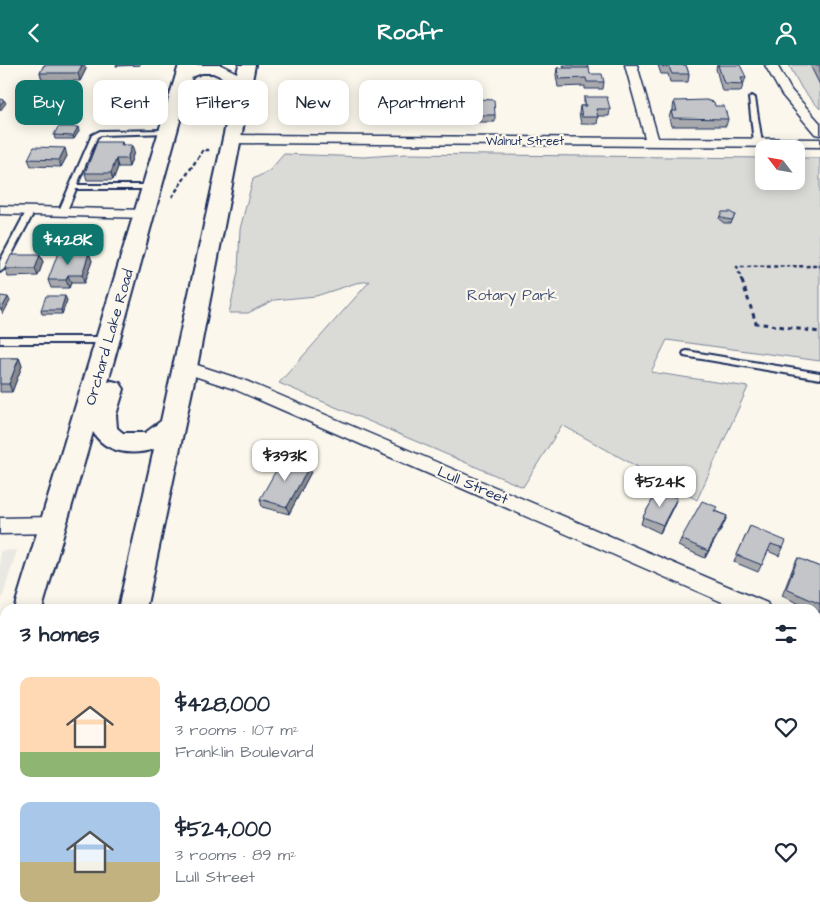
<!DOCTYPE html>
<html lang="en">
<head>
<meta charset="utf-8">
<style>
	:root { --surface:#fff; --page:#f2f2f3; --text:#1f2937; --muted:#747a83; --accent:#0f766e }
	body { margin:0; font-family:"Architects Daughter",sans-serif; background:var(--page); color:var(--text); height:100vh; display:flex; flex-direction:column; font-size:19px; white-space:nowrap }
	* { box-sizing:border-box; margin:0 }
	p { font-size:16px; color:var(--muted) }
	.icon { flex:none; width:28px; height:28px; fill:none; stroke:currentColor; stroke-width:2; stroke-linecap:round; stroke-linejoin:round }
	.map { position:relative; flex:1; overflow:hidden }
	.sheet { position:absolute; left:0px; top:539px; width:820px; height:321px; display:flex; flex-direction:column; background:var(--surface); border-radius:15px 15px 0 0; box-shadow:0 2px 12px #0003 }
	.sheet>* { flex:none }
	.top-card { position:absolute; left:15px; top:15px; width:500px; height:45px; display:flex; gap:10px }
	.needle { width:32px; rotate:301deg }
	.controls { position:absolute; left:755px; top:75px; display:grid; gap:10px }
	.controls a { display:grid; place-items:center; width:50px; height:50px; border-radius:10px; background:var(--surface); box-shadow:0 2px 12px #0003; font-size:25px }
	.price { position:absolute; translate:-50% -42px; padding:0 11px; border-radius:10px; background:#fff; color:#222; font-size:16px; line-height:32px; filter:drop-shadow(0 1px 2px #0008) }
	.price::after { content:''; position:absolute; left:50%; top:30px; width:15px; height:11px; margin-left:-8px; background:inherit; clip-path:polygon(0 0,100% 0,50% 100%) }
	.price.current { background:var(--accent); color:#fff }
	ul { padding:0; list-style:none }
	li { display:flex; align-items:center; gap:15px; height:125px; padding:0 20px }
	li span { display:grid; place-items:center; flex:none; width:140px; height:100px; border-radius:10px; color:#555 }
	li>.icon { margin-inline-start:auto }
	span .icon { width:60px; height:60px; fill:#fffc; stroke-width:1 }
	li b { font-size:21px }
	h2 { display:flex; justify-content:space-between; align-items:center; height:60px; padding:0 20px; font-size:21px }
	.tag { padding:0 18px; border-radius:10px; background:var(--surface); box-shadow:0 2px 12px #0003; font-size:18px; line-height:45px }
	.tag.current { background:var(--accent); color:#fff }
	header { display:flex; justify-content:space-between; align-items:center; height:65px; padding:0 20px; background:var(--accent); color:#fff; font-size:22px; font-weight:800 }
	.map>svg:first-child { display:block }
	.built { fill:#eae8e2 }
	.green { fill:#dadad7; stroke:#7a849a }
	.lines { fill:none; stroke-linecap:round; stroke-linejoin:round }
	.lane-casing { stroke:#1b2f5e; stroke-width:4 }
	.street-casing { stroke:#1b2f5e; stroke-width:3 }
	.secondary-casing { stroke:#1b2f5e; stroke-width:4 }
	.path-far1 { stroke:#1b2f5e; stroke-width:2.5; stroke-dasharray:4 2.5; stroke-linecap:butt }
	.path { stroke:#1b2f5e; stroke-width:3; stroke-dasharray:4.5 4; stroke-linecap:butt }
	.lane { fill:#fbf7ec; fill-rule:evenodd }
	.street { fill:#fbf7ec; fill-rule:evenodd }
	.secondary { fill:#fbf7ec; fill-rule:evenodd }
	.wall { fill:#a8a9ad; stroke:#1b2f5e }
	.shaded-wall { fill:#888a8d; stroke:#1b2f5e }
	.building { fill:#c3c5c9; stroke:#1b2f5e }
	.labels { text-anchor:middle; stroke-width:4.5; stroke-linejoin:round; paint-order:stroke }
	.far-street-label { font-size:12px; fill:#1b2f5e; stroke:#fbf7ec }
	.park-label { font-size:15px; fill:#415176; stroke:#fbf7ec }
	.street-label { font-size:15px; fill:#1b2f5e; stroke:#fbf7ec }
</style>
</head>
<body>
<header><svg class="icon" aria-label="back" viewBox="0 0 24 24"><path d="M15 5l-7 7 7 7"/></svg>Roofr<svg class="icon" aria-label="person" viewBox="0 0 24 24"><circle cx="12" cy="8" r="4"/><path d="M4 21q1-7 8-7t8 7"/></svg></header>
<div class="map">
<svg width="820" height="859" viewBox="0 0 820 859">
	<rect width="100%" height="100%" fill="#fbf7ec"/>
	<filter id="ink" filterUnits="userSpaceOnUse"><feTurbulence type="fractalNoise" baseFrequency=".02" numOctaves="2"/><feDisplacementMap in="SourceGraphic" scale="10" xChannelSelector="R" yChannelSelector="G"/><feConvolveMatrix kernelMatrix="1 2 1 2 8 2 1 2 1" color-interpolation-filters="sRGB"/></filter>
	<g filter="url(#ink)">
		<polygon class="built" points="17,485 0,540 0,486"/>
		<g class="green">
			<polygon points="789,0 820,0 820,44 802,24"/>
			<polygon points="284,89 364,92 406,89 764,93 764,116 796,116 796,93 820,93 820,296 667,275 651,307 748,322 697,435 562,360 523,422 279,318 370,216 356,218 316,231 274,235 248,248 229,248 238,207 240,164 253,114 269,106"/>
		</g>
		<g class="lines">
			<defs>
				<g id="lane">
					<polygon points="752,31 755,33 762,78 758,80 754,78 749,33"/>
					<polygon points="167,65 169,66 169,68 101,70 97,72 77,120 152,120 156,122 155,124 76,124 66,148 62,150 59,150 58,148 92,70 100,66"/>
					<polygon points="27,145 33,145 34,147 4,204 0,207 0,196"/>
					<polygon points="0,272 107,272 111,275 107,278 0,278"/>
					<polygon points="687,286 820,308 820,314 684,291 683,289 684,287"/>
				</g>
				<g id="street">
					<polygon points="625,0 637,0 658,73 820,74 820,82 231,78 224,74 231,70 645,73"/>
					<polygon points="765,0 777,0 791,25 820,58 820,70 815,69 782,30"/>
					<polygon points="0,141 144,145 149,146 151,149 149,152 144,153 0,149"/>
					<polygon points="185,296 246,316 767,538 770,544 738,544 234,324 179,306 177,302 179,298"/>
					<polygon points="54,452 61,455 64,460 61,465 54,468 0,469 0,453"/>
					<polygon points="815,559 820,561 820,579 815,577"/>
					<polygon points="501,855 532,855 534,859 503,859"/>
				</g>
				<g id="secondary">
					<path d="M179 0H221L237 8 239 0H255L197 302 146 544H118L154 384C132 391 105 388 93 367L42 544H14ZM202 8H213L222 12 217 41 220 45 229 46 161 356 145 368H123L117 363 116 350 124 324 120 318 112 316 108 317 192 12Z"/>
					<polygon points="5,604 5,646 0,648 0,606"/>
					<polygon points="5,681 5,711 0,713 0,683"/>
					<polygon points="10,855 72,855 71,859 9,859"/>
				</g>
			</defs>
			<use href="#lane" class="lane-casing"/>
			<use href="#street" class="street-casing"/>
			<use href="#secondary" class="secondary-casing"/>
			<g class="path-far1">
				<polyline points="172,132 203,85 210,85"/>
				<polyline points="742,217 737,202 820,201"/>
			</g>
			<polyline class="path" points="742,216 756,258 820,267"/>
			<use href="#lane" class="lane"/>
			<use href="#street" class="street"/>
			<use href="#secondary" class="secondary"/>
		</g>
		<g class="wall">
			<polygon points="44,0 84,0 86,4 80,16 42,15 40,8"/>
			<polygon points="116,0 140,0 116,1"/>
			<polygon points="563,0 588,0 587,3 590,9 604,17 603,24 585,24 585,21 558,22 556,10 557,3 564,3"/>
			<polygon points="658,0 686,0 689,9 688,17 670,17 668,9 661,9"/>
			<polygon points="717,0 718,0 746,12 741,26 722,26 716,4"/>
			<polygon points="810,0 820,0 820,20"/>
			<polygon points="584,32 610,44 609,51 598,51 597,59 581,59 579,48 580,41 584,41"/>
			<polygon points="450,34 467,50 467,57 450,57"/>
			<polygon points="478,34 495,50 495,57 478,57"/>
			<polygon points="674,36 715,41 728,54 726,61 671,61 669,53 671,46 673,46 673,44"/>
			<polygon points="145,37 142,44 138,45 110,45 108,38"/>
			<polygon points="79,66 74,74 55,74 54,70"/>
			<polygon points="122,77 123,80 134,87 129,102 118,102 113,115 87,115 85,108"/>
			<polygon points="67,91 61,102 31,101 28,94"/>
			<polygon points="735,150 731,158 724,158 719,154 720,151"/>
			<polygon points="89,188 92,196 84,218 71,218 69,223 51,223 48,215"/>
			<polygon points="40,190 43,197 38,211 8,212 5,204"/>
			<polygon points="67,235 62,249 42,249 41,245"/>
			<polygon points="0,293 19,293 22,301 12,327 0,327"/>
			<polygon points="311,407 289,449 262,442 260,434"/>
			<polygon points="664,418 660,426 677,433 674,440 660,468 641,459 643,452 656,429 639,422 640,419"/>
			<polygon points="715,446 727,451 705,493 678,481 681,474"/>
			<polygon points="750,461 783,483 779,491 768,486 758,507 734,497"/>
			<polygon points="798,493 820,502 820,548 815,545 815,544 811,544 782,531 794,500"/>
			<polygon points="628,855 649,855 647,859 635,859"/>
		</g>
		<g class="shaded-wall">
			<polygon points="82,0 84,0 86,4 80,16 78,8"/>
			<polygon points="143,29 145,37 142,44 138,45 136,38"/>
			<polygon points="4,35 6,38 0,46 0,40"/>
			<polygon points="78,62 79,66 74,74 73,71"/>
			<polygon points="132,80 134,87 129,102 127,94"/>
			<polygon points="65,83 67,91 61,102 59,95"/>
			<polygon points="116,94 118,102 113,115 111,108"/>
			<polygon points="89,188 92,196 84,218 82,210"/>
			<polygon points="40,190 43,197 38,211 35,204"/>
			<polygon points="68,210 71,218 69,223 66,215"/>
			<polygon points="65,231 67,235 62,249 61,245"/>
			<polygon points="8,232 10,236 3,249 1,245"/>
			<polygon points="19,293 22,301 12,327 9,319"/>
			<polygon points="310,400 311,407 289,449 287,442"/>
			<polygon points="677,433 674,440 660,468 663,460"/>
			<polygon points="727,451 724,459 705,493 708,486"/>
			<polygon points="335,855 338,855 336,859 332,859"/>
		</g>
		<g class="building">
			<polygon points="44,0 82,0 78,8 40,8"/>
			<polygon points="662,0 686,0 689,9 672,9 669,2 663,2"/>
			<polygon points="718,0 740,0 746,12 741,12 743,19 724,18"/>
			<polygon points="557,3 589,3 590,9 602,9 604,17 587,17 586,13 559,14"/>
			<polygon points="111,29 143,29 140,37 136,38 108,38"/>
			<polygon points="584,32 607,32 610,44 596,44 598,52 582,52 580,41 586,41"/>
			<polygon points="0,34 4,35 0,40"/>
			<polygon points="450,34 467,34 467,50 450,49"/>
			<polygon points="478,34 494,35 495,50 478,50"/>
			<polygon points="706,35 714,37 715,41 724,41 728,54 673,53 671,46 677,46 674,36"/>
			<polygon points="58,62 78,62 73,71 54,70"/>
			<polygon points="97,77 122,77 121,80 132,80 127,94 116,94 111,108 85,108"/>
			<polygon points="34,82 65,83 59,95 28,94"/>
			<polygon points="722,147 730,147 735,150 732,155 725,154 720,151"/>
			<polygon points="58,188 89,188 82,210 68,210 66,215 48,215"/>
			<polygon points="11,190 40,190 35,204 5,204"/>
			<polygon points="0,231 8,232 1,245 0,245"/>
			<polygon points="46,231 65,231 61,245 41,245"/>
			<polygon points="0,293 19,293 9,319 0,319"/>
			<polygon points="283,393 310,400 287,442 260,434"/>
			<polygon points="647,407 665,414 659,425 640,419"/>
			<polygon points="658,425 677,433 663,460 643,452"/>
			<polygon points="702,436 717,442 714,446 727,451 708,486 681,474"/>
			<polygon points="750,461 786,476 783,483 771,479 762,500 737,490"/>
			<polygon points="798,493 820,502 820,539 786,524"/>
			<polygon points="287,855 335,855 332,859 291,859 286,856"/>
			<polygon points="359,855 366,859 358,859"/>
			<polygon points="639,855 649,855 647,859"/>
			<polygon points="689,855 728,855 727,859 688,859"/>
		</g>
	</g>
	<g class="labels">
		<g class="far-street-label">
			<text x="525" y="80">Walnut Street</text>
		</g>
		<g class="park-label">
			<text x="512" y="235">Rotary Park</text>
		</g>
		<g class="street-label">
			<text transform="translate(109 272) rotate(-74)" y="5">Orchard Lake Road</text>
			<text transform="translate(473 420) rotate(23)" y="5">Lull Street</text>
		</g>
	</g>
</svg>
<div class="controls">
<a><svg class="needle" viewBox="-14 -14 28 28"><path d="M0-13l5 13h-10z" fill="#e53935"/><path d="M0 13l5-13h-10z" fill="#747a83"/></svg></a>
</div>
<b class="price current" style="left:68px;top:201px">$428K</b>
<b class="price" style="left:285px;top:417px">$393K</b>
<b class="price" style="left:660px;top:443px">$524K</b>
<div class="top-card">
<a class="tag current">Buy</a>
<a class="tag">Rent</a>
<a class="tag">Filters</a>
<a class="tag">New</a>
<a class="tag">Apartment</a>
</div>
<section class="sheet">
<h2>3 homes<svg class="icon" aria-label="filters" viewBox="0 0 24 24"><path d="M4 7h16M4 17h16"/><circle cx="9" cy="7" r="2"/><circle cx="15" cy="17" r="2"/></svg></h2>
<ul>
<li><span style="background:linear-gradient(#ffd9b3 75%,#8fb573 0)"><svg class="icon" aria-label="home" viewBox="0 0 24 24"><path d="M3 11l9-7 9 7M6 9v11h12V9"/></svg></span><div><b>$428,000</b><p>3 rooms · 107 m²</p><p>Franklin Boulevard</p></div><svg class="icon" aria-label="heart" viewBox="0 0 24 24"><path d="M12 20l-8-8c-3-5 5-10 8-4 3-6 11-1 8 4z"/></svg></li>
<li><span style="background:linear-gradient(#a9c7e8 60%,#c2b280 0)"><svg class="icon" aria-label="home" viewBox="0 0 24 24"><path d="M3 11l9-7 9 7M6 9v11h12V9"/></svg></span><div><b>$524,000</b><p>3 rooms · 89 m²</p><p>Lull Street</p></div><svg class="icon" aria-label="heart" viewBox="0 0 24 24"><path d="M12 20l-8-8c-3-5 5-10 8-4 3-6 11-1 8 4z"/></svg></li>
</ul>
</section>
</div>
</body>
</html>
